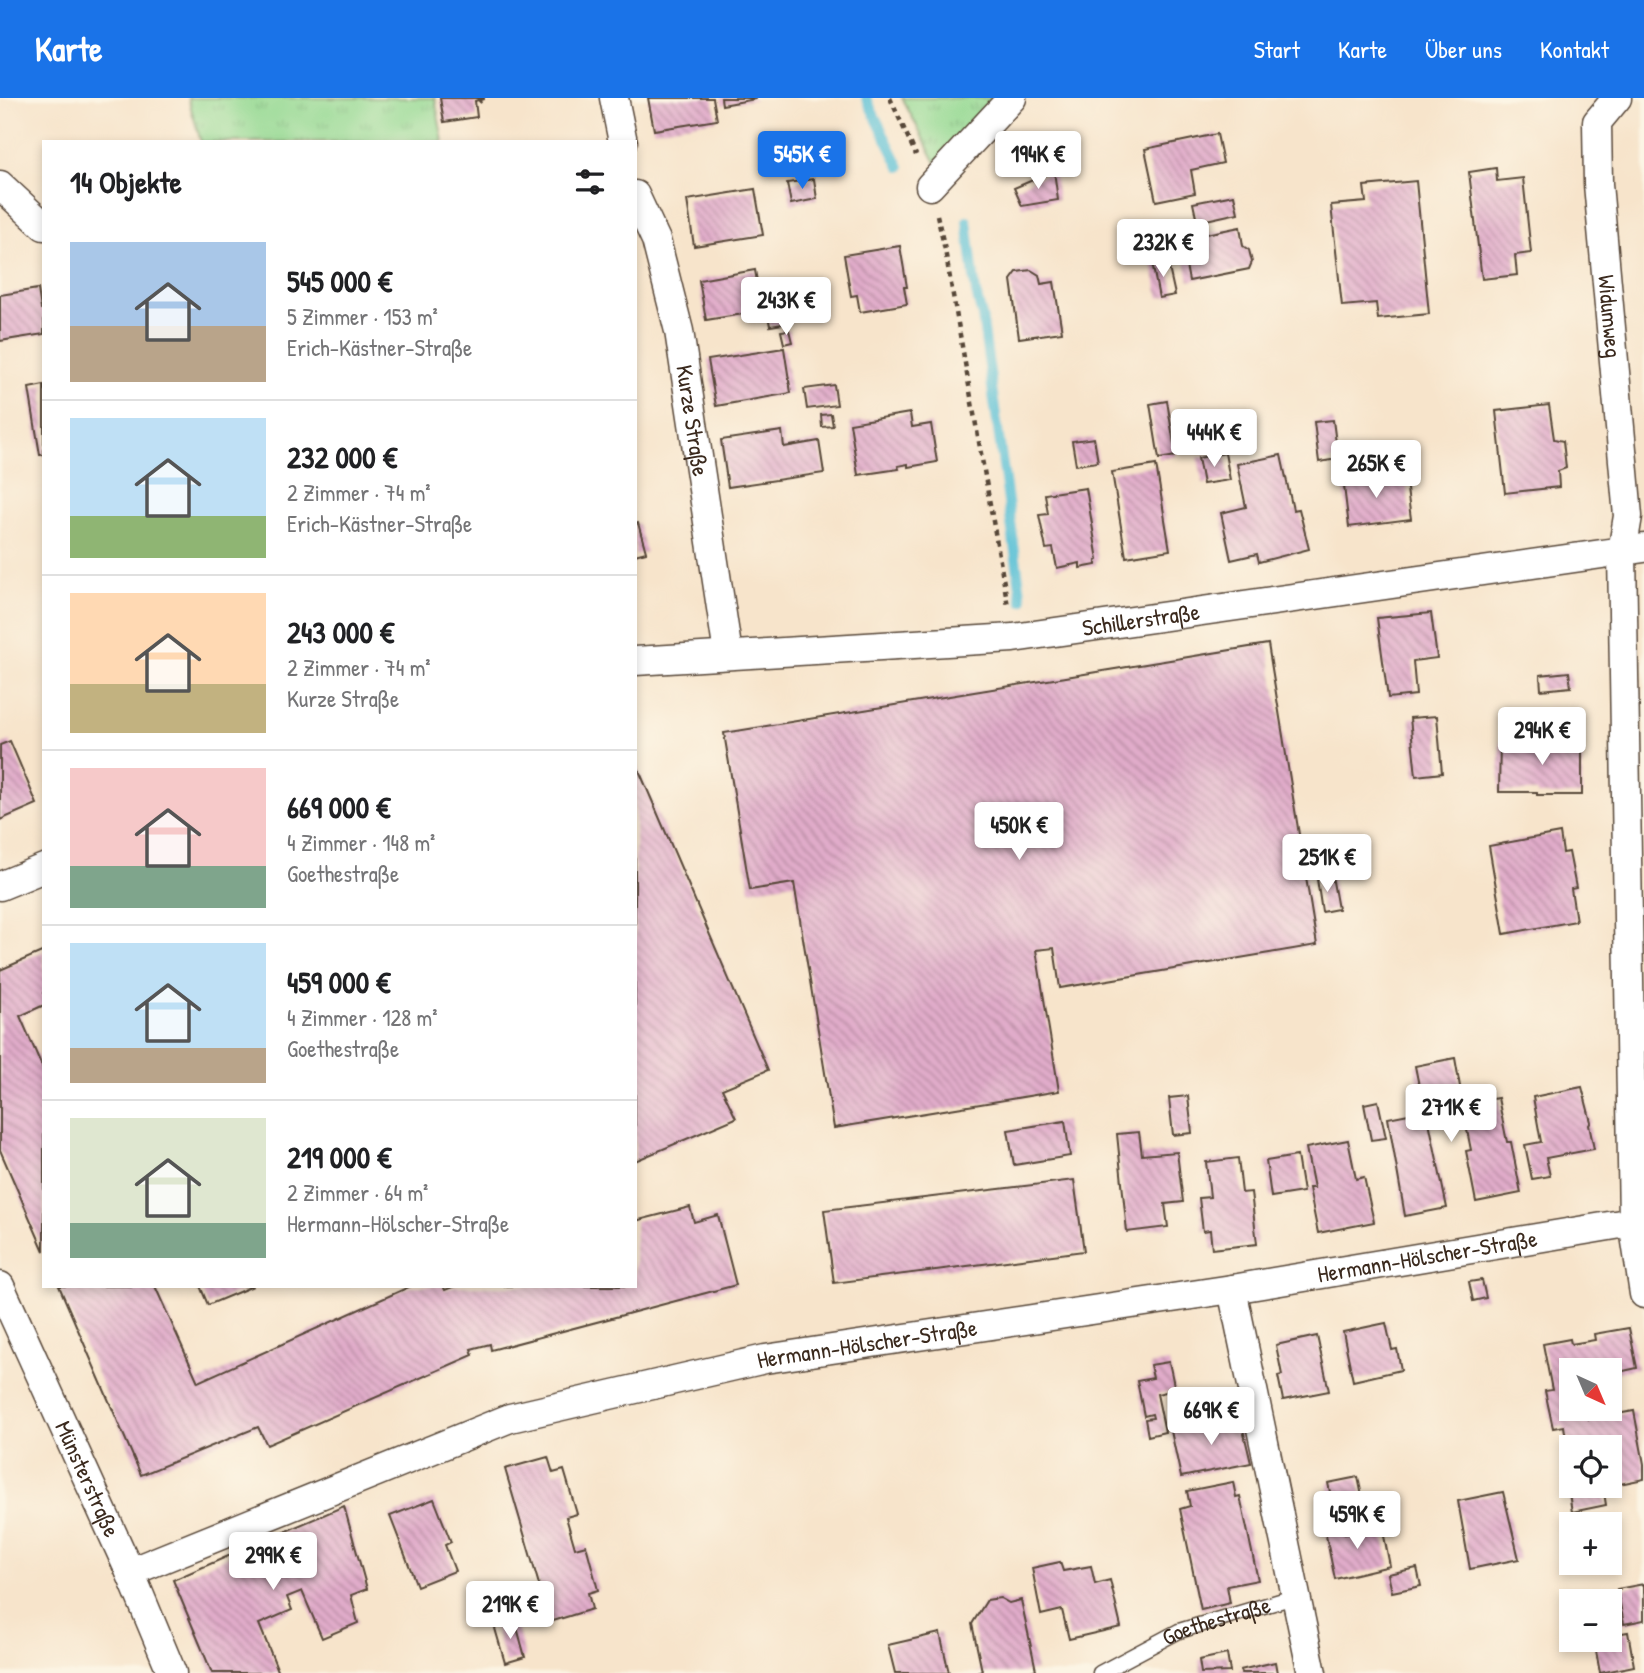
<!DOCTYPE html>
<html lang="de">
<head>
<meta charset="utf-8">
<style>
	:root { --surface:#fff; --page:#f6f6f6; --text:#202124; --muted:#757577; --line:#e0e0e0; --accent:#1a73e8 }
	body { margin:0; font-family:"Patrick Hand",sans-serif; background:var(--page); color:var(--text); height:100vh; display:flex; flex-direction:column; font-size:26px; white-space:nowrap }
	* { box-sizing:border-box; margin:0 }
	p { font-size:23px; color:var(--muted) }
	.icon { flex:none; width:38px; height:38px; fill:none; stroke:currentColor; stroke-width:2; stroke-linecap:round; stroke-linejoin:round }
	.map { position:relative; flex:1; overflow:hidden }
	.drawer { position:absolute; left:42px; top:42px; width:595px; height:1148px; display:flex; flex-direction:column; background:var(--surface); border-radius:0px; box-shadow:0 4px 10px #0003 }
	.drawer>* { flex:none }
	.needle { width:46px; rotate:136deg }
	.buttons { position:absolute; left:1559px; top:1260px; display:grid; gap:14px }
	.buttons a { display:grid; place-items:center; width:63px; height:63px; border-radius:0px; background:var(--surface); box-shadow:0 4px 10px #0003; font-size:35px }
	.price { position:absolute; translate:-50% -60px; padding:0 16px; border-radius:7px; background:#fff; color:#222; font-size:23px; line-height:46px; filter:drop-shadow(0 2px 4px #0008) }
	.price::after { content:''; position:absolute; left:50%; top:42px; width:21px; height:16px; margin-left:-10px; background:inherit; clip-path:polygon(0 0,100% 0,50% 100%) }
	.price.active { background:var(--accent); color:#fff }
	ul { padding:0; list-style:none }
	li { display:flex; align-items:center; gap:21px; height:175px; padding:0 28px }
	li+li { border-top:2px solid var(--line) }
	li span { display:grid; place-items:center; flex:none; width:196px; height:140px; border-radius:0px; color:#555 }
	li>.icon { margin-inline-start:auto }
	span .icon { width:84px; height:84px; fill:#fffc; stroke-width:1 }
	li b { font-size:30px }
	h2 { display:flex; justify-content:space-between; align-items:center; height:84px; padding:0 28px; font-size:30px }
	header { display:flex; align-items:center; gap:42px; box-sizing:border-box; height:98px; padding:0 35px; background:var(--accent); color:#fff }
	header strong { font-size:33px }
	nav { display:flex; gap:38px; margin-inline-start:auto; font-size:24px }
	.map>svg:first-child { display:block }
	.grass { fill:url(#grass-tufts); stroke:#688258; stroke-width:2 }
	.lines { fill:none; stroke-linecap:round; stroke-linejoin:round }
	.stream { stroke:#58c0d6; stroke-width:10 }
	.building { fill:url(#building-back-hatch) }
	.lane-casing { stroke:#574638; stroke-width:17 }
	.street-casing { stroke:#574638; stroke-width:31 }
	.path { stroke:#574638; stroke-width:4.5; stroke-dasharray:5 5; stroke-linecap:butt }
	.lane { stroke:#fff; stroke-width:14 }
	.street { stroke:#fff; stroke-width:28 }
	.labels { text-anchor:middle; stroke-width:5; stroke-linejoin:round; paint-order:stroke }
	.street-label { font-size:23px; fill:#3b2a1e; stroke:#fcf5e5 }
</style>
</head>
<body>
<header>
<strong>Karte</strong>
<nav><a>Start</a><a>Karte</a><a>Über uns</a><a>Kontakt</a></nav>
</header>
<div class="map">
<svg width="1644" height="1575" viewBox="0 0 1644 1575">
	<defs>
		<pattern id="grass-tufts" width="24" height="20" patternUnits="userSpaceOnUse" patternTransform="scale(1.75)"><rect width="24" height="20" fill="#94d993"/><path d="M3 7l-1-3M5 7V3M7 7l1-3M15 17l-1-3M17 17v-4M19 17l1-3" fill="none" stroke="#80ba7e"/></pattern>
		<pattern id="building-back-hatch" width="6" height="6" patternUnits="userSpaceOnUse" patternTransform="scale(1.75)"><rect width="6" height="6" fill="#e1acca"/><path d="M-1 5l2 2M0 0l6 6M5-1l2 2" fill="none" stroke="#b88ca3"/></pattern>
	</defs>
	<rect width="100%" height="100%" fill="#fcf5e5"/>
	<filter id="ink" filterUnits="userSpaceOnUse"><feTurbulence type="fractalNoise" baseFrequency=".0143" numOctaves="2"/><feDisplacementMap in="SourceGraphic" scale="14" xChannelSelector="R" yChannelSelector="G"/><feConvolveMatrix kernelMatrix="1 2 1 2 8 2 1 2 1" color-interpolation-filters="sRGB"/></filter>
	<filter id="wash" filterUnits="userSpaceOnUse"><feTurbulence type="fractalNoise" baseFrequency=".00686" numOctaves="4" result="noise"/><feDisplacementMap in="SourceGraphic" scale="28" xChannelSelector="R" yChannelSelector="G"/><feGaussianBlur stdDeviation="1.57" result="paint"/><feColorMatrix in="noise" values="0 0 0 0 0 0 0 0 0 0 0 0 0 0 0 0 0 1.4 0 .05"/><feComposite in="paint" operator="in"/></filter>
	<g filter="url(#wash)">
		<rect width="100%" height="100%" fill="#f7e4cb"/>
		<g class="grass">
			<polygon points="188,0 435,0 443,44 201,44"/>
			<polygon points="902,0 997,0 936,65"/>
		</g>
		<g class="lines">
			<g class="stream">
				<polyline points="866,0 900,69"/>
				<polyline points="967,123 976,195 982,218 1022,503"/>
			</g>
		</g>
		<g id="blocks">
			<g class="building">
				<polygon points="440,0 484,0 484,1 480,2 481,5 478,2 475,3 477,19 444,24"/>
				<polygon points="648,0 713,0 717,22 654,32"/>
				<polygon points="721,0 756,0 756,1 722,7"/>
				<polygon points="1217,36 1223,65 1191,72 1195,95 1156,103 1145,51"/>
				<polygon points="1496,70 1497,83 1523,80 1531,155 1515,157 1517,177 1482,181 1469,74"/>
				<polygon points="1054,73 1058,102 1022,108 1014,90"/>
				<polygon points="814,81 817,101 791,106 787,85"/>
				<polygon points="1416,83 1429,216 1378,221 1376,205 1342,208 1331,107 1366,104 1364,88"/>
				<polygon points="755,91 763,137 694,148 687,102"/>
				<polygon points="1234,97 1238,115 1197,124 1193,105"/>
				<polygon points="1240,129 1243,148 1249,152 1252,164 1249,171 1189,183 1181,141"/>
				<polygon points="900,148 907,189 904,189 907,206 860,214 857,197 851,198 844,157"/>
				<polygon points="1167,161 1175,197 1159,200 1152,164"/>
				<polygon points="755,172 762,213 706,222 699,182"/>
				<polygon points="1031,172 1039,177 1041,186 1054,184 1062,234 1019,240 1011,182 1017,174"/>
				<polygon points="38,191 41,211 44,211 44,236 0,243 0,197"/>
				<polygon points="788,209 790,225 770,228 767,212"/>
				<polygon points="789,232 792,244 784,246 781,233"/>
				<polygon points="784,250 791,295 716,308 708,262"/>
				<polygon points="44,287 44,357 40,357 29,290"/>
				<polygon points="834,287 837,307 807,311 804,291"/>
				<polygon points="1167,303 1176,358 1159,361 1150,306"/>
				<polygon points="1549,307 1554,341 1563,343 1566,370 1558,373 1559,389 1505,395 1496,313"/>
				<polygon points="910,315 912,329 931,326 937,364 908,369 908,366 898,368 899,371 858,377 850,325"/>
				<polygon points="831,316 833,328 822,329 821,317"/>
				<polygon points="1333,322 1338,361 1319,364 1314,324"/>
				<polygon points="782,333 784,349 819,343 824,375 728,389 721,342"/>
				<polygon points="1094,340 1098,364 1076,367 1072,343"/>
				<polygon points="1225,355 1230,382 1203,386 1198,360"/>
				<polygon points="1281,357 1293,412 1299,411 1309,451 1259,464 1257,456 1231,462 1221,415 1246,409 1237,366"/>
				<polygon points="1156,367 1170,452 1126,459 1112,374"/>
				<polygon points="1369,376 1370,380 1405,376 1411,421 1349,429 1343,380"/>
				<polygon points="1086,390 1098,462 1096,463 1096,467 1080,470 1080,465 1057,470 1053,450 1046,451 1039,417 1048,416 1045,396"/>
				<polygon points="638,425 646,454 635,457 635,426"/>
				<polygon points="1431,515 1437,560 1413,563 1416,597 1388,600 1377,520"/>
				<polygon points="1268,546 1317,847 1060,890 1054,850 1036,852 1059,993 834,1030 794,785 750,792 724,635"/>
				<polygon points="1569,574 1571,589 1541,592 1540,577"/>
				<polygon points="1437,618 1442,675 1416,678 1410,620"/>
				<polygon points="1539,639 1582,639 1582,697 1537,697 1537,694 1499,694 1500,644 1539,644"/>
				<polygon points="10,643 37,706 0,722 0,647"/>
				<polygon points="635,663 768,972 722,991 736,1020 635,1063"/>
				<polygon points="1560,735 1563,755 1569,754 1576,790 1571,791 1576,823 1504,836 1489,748"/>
				<polygon points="1332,778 1338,811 1322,814 1317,781"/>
				<polygon points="44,853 44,907 20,918 44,973 44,1153 0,1052 0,872"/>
				<polygon points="1455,960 1463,1006 1498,1000 1507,1044 1511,1044 1521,1095 1476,1104 1466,1053 1471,1052 1462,1007 1427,1014 1447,1110 1405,1118 1388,1020 1424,1013 1415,968"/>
				<polygon points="1582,989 1591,1024 1589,1027 1594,1051 1546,1060 1550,1078 1532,1081 1525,1047 1541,1044 1533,999"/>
				<polygon points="1188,998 1192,1035 1173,1037 1169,1000"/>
				<polygon points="1378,1003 1386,1040 1371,1042 1364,1006"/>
				<polygon points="1065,1023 1070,1058 1014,1067 1008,1032"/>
				<polygon points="1139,1034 1142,1057 1177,1054 1183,1104 1165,1106 1168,1129 1127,1134 1117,1036"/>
				<polygon points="1348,1042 1356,1081 1364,1079 1374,1124 1318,1135 1309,1090 1314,1090 1306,1050"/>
				<polygon points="1297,1058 1303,1094 1271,1099 1266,1063"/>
				<polygon points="1238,1060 1242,1095 1251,1094 1257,1146 1212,1151 1210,1132 1203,1133 1199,1100 1210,1099 1206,1064"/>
				<polygon points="1074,1082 1084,1153 834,1185 824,1112"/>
				<polygon points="690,1109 694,1124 718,1117 736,1187 491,1252 490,1246 471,1251 473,1257 267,1347 258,1329 141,1377 59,1188 155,1188 198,1284 411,1188 443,1188 445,1192 455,1188 635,1188 635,1123"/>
				<polygon points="1482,1182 1486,1200 1473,1203 1469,1184"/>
				<polygon points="200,1188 253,1188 208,1207"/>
				<polygon points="1386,1225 1392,1252 1397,1251 1401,1272 1353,1283 1343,1234"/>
				<polygon points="1629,1230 1637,1270 1610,1276 1610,1272 1572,1272 1572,1311 1587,1311 1589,1321 1634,1313 1644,1366 1644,1381 1610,1388 1610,1349 1572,1349 1570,1340 1566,1341 1564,1328 1553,1330 1545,1293 1552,1292 1543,1246 1570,1241 1571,1246 1595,1242 1594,1236"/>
				<polygon points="1317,1238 1329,1293 1283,1302 1278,1278 1282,1277 1276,1247"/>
				<polygon points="1169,1264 1175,1292 1157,1296 1165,1334 1148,1338 1145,1321 1153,1320 1152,1316 1144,1318 1137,1283 1153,1280 1150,1267"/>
				<polygon points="1240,1319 1251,1365 1181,1379 1171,1333"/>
				<polygon points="548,1359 553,1375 564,1372 577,1416 566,1419 575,1450 586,1447 598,1492 588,1495 592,1511 550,1524 505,1371"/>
				<polygon points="1358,1379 1362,1398 1332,1403 1328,1385"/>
				<polygon points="1233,1384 1236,1399 1240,1398 1258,1482 1227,1488 1230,1505 1201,1512 1180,1411 1190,1408 1187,1393"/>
				<polygon points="1576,1388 1603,1388 1606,1407 1572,1414 1569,1395 1577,1394"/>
				<polygon points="1503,1394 1519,1461 1470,1471 1458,1403"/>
				<polygon points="434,1401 451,1444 445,1447 455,1473 417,1488 390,1418"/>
				<polygon points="344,1408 367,1491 351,1497 358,1525 322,1540 302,1493 287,1499 292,1512 259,1526 279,1575 212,1575 173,1482"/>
				<polygon points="1382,1428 1390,1468 1335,1481 1325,1433 1343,1429 1345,1436"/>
				<polygon points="1060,1464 1063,1473 1091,1468 1095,1486 1110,1482 1121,1529 1069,1541 1062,1512 1041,1517 1032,1470"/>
				<polygon points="1417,1470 1421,1488 1392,1494 1388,1476"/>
				<polygon points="1644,1486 1644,1522 1624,1526 1617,1491"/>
				<polygon points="1000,1500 1009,1505 1021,1502 1036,1572 1021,1575 977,1575 982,1573 972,1526 987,1502"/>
				<polygon points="515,1522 525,1559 505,1565 494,1527"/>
				<polygon points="1628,1534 1634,1568 1600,1575 1594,1542 1610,1542 1610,1537"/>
				<polygon points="940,1535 949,1575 895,1575 888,1547"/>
				<polygon points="1227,1556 1230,1574 1201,1575 1199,1562"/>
				<polygon points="1275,1564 1277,1575 1241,1575 1240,1572"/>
			</g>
		</g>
	</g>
	<g filter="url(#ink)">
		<use href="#blocks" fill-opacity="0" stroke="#574638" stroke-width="2"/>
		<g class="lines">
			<defs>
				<g id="lane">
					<path id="s1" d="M1100 1575 1179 1533 1297 1498"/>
				</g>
				<g id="street">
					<polyline points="614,0 623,44"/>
					<path id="s2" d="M1617 0 1597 24 1598 86 1628 418 1622 454 1633 1124 1644 1196"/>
					<polyline points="0,87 44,128"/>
					<polyline points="930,88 1012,0"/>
					<path id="s3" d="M635 97 656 142 679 233 728 556"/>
					<path id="s4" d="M635 563 1013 540 1644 450"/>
					<polyline points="0,788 44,770"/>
					<path id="s5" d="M0 1188 130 1474 172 1575"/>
					<polyline points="1232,1191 1312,1575"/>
					<path id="s6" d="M130 1474 510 1320 765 1261 1232 1191 1633 1124"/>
				</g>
			</defs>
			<use href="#lane" class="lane-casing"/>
			<use href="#street" class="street-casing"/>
			<g class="path">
				<polyline points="890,0 916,57"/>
				<polyline points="937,117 945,152 1008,508"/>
			</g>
			<use href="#lane" class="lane"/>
			<use href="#street" class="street"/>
		</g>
	</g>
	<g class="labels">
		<g class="street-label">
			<text dy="8" stroke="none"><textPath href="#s2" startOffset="226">Widumweg</textPath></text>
			<text dy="8" stroke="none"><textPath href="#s3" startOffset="234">Kurze Straße</textPath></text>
			<text dy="8" stroke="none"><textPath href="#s4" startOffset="508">Schillerstraße</textPath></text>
			<text dy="8" stroke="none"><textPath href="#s6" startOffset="1342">Hermann-Hölscher-Straße</textPath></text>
			<text dy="8" stroke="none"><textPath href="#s6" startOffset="775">Hermann-Hölscher-Straße</textPath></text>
			<text dy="8" stroke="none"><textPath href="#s5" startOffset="212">Münsterstraße</textPath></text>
			<text dy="8" stroke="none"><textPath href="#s1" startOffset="128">Goethestraße</textPath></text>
		</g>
	</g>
</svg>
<div class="buttons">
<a><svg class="needle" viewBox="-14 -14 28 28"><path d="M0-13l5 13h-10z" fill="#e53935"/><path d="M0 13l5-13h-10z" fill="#757577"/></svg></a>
<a><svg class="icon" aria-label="locate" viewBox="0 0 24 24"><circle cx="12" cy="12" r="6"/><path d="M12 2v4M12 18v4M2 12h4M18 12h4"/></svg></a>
<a>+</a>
<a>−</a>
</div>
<b class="price active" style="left:802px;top:93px">545K €</b>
<b class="price" style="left:1038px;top:93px">194K €</b>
<b class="price" style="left:1163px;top:181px">232K €</b>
<b class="price" style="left:786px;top:239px">243K €</b>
<b class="price" style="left:1214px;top:371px">444K €</b>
<b class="price" style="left:1376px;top:402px">265K €</b>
<b class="price" style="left:1542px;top:669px">294K €</b>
<b class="price" style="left:1019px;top:764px">450K €</b>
<b class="price" style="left:1327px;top:796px">251K €</b>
<b class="price" style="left:1451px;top:1046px">271K €</b>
<b class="price" style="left:1211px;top:1349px">669K €</b>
<b class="price" style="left:1357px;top:1453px">459K €</b>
<b class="price" style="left:273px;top:1494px">299K €</b>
<b class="price" style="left:510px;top:1543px">219K €</b>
<section class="drawer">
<h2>14 Objekte<svg class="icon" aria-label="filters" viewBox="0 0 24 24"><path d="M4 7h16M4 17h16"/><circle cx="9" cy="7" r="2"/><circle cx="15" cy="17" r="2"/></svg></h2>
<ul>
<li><span style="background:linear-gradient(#a9c7e8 60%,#b9a48a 0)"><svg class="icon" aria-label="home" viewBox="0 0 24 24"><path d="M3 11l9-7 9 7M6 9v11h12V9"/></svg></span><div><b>545 000 €</b><p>5 Zimmer · 153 m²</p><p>Erich-Kästner-Straße</p></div></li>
<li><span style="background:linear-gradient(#bfe0f5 70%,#8fb573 0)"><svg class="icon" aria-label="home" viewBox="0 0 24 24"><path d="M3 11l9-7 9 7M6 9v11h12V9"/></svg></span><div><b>232 000 €</b><p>2 Zimmer · 74 m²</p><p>Erich-Kästner-Straße</p></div></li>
<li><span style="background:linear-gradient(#ffd9b3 65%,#c2b280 0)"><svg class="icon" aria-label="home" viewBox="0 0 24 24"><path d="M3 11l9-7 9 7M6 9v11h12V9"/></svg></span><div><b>243 000 €</b><p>2 Zimmer · 74 m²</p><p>Kurze Straße</p></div></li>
<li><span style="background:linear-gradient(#f6c9c9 70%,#7fa58c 0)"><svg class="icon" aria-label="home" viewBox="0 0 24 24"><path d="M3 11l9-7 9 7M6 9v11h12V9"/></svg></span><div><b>669 000 €</b><p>4 Zimmer · 148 m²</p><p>Goethestraße</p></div></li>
<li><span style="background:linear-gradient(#bfe0f5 75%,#b9a48a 0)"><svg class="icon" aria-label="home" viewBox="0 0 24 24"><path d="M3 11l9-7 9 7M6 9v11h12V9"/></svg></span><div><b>459 000 €</b><p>4 Zimmer · 128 m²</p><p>Goethestraße</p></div></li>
<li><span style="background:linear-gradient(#dfe7d0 75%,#7fa58c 0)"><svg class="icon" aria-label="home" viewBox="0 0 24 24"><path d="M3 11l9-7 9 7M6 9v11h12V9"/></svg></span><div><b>219 000 €</b><p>2 Zimmer · 64 m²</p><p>Hermann-Hölscher-Straße</p></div></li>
</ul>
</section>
</div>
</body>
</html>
